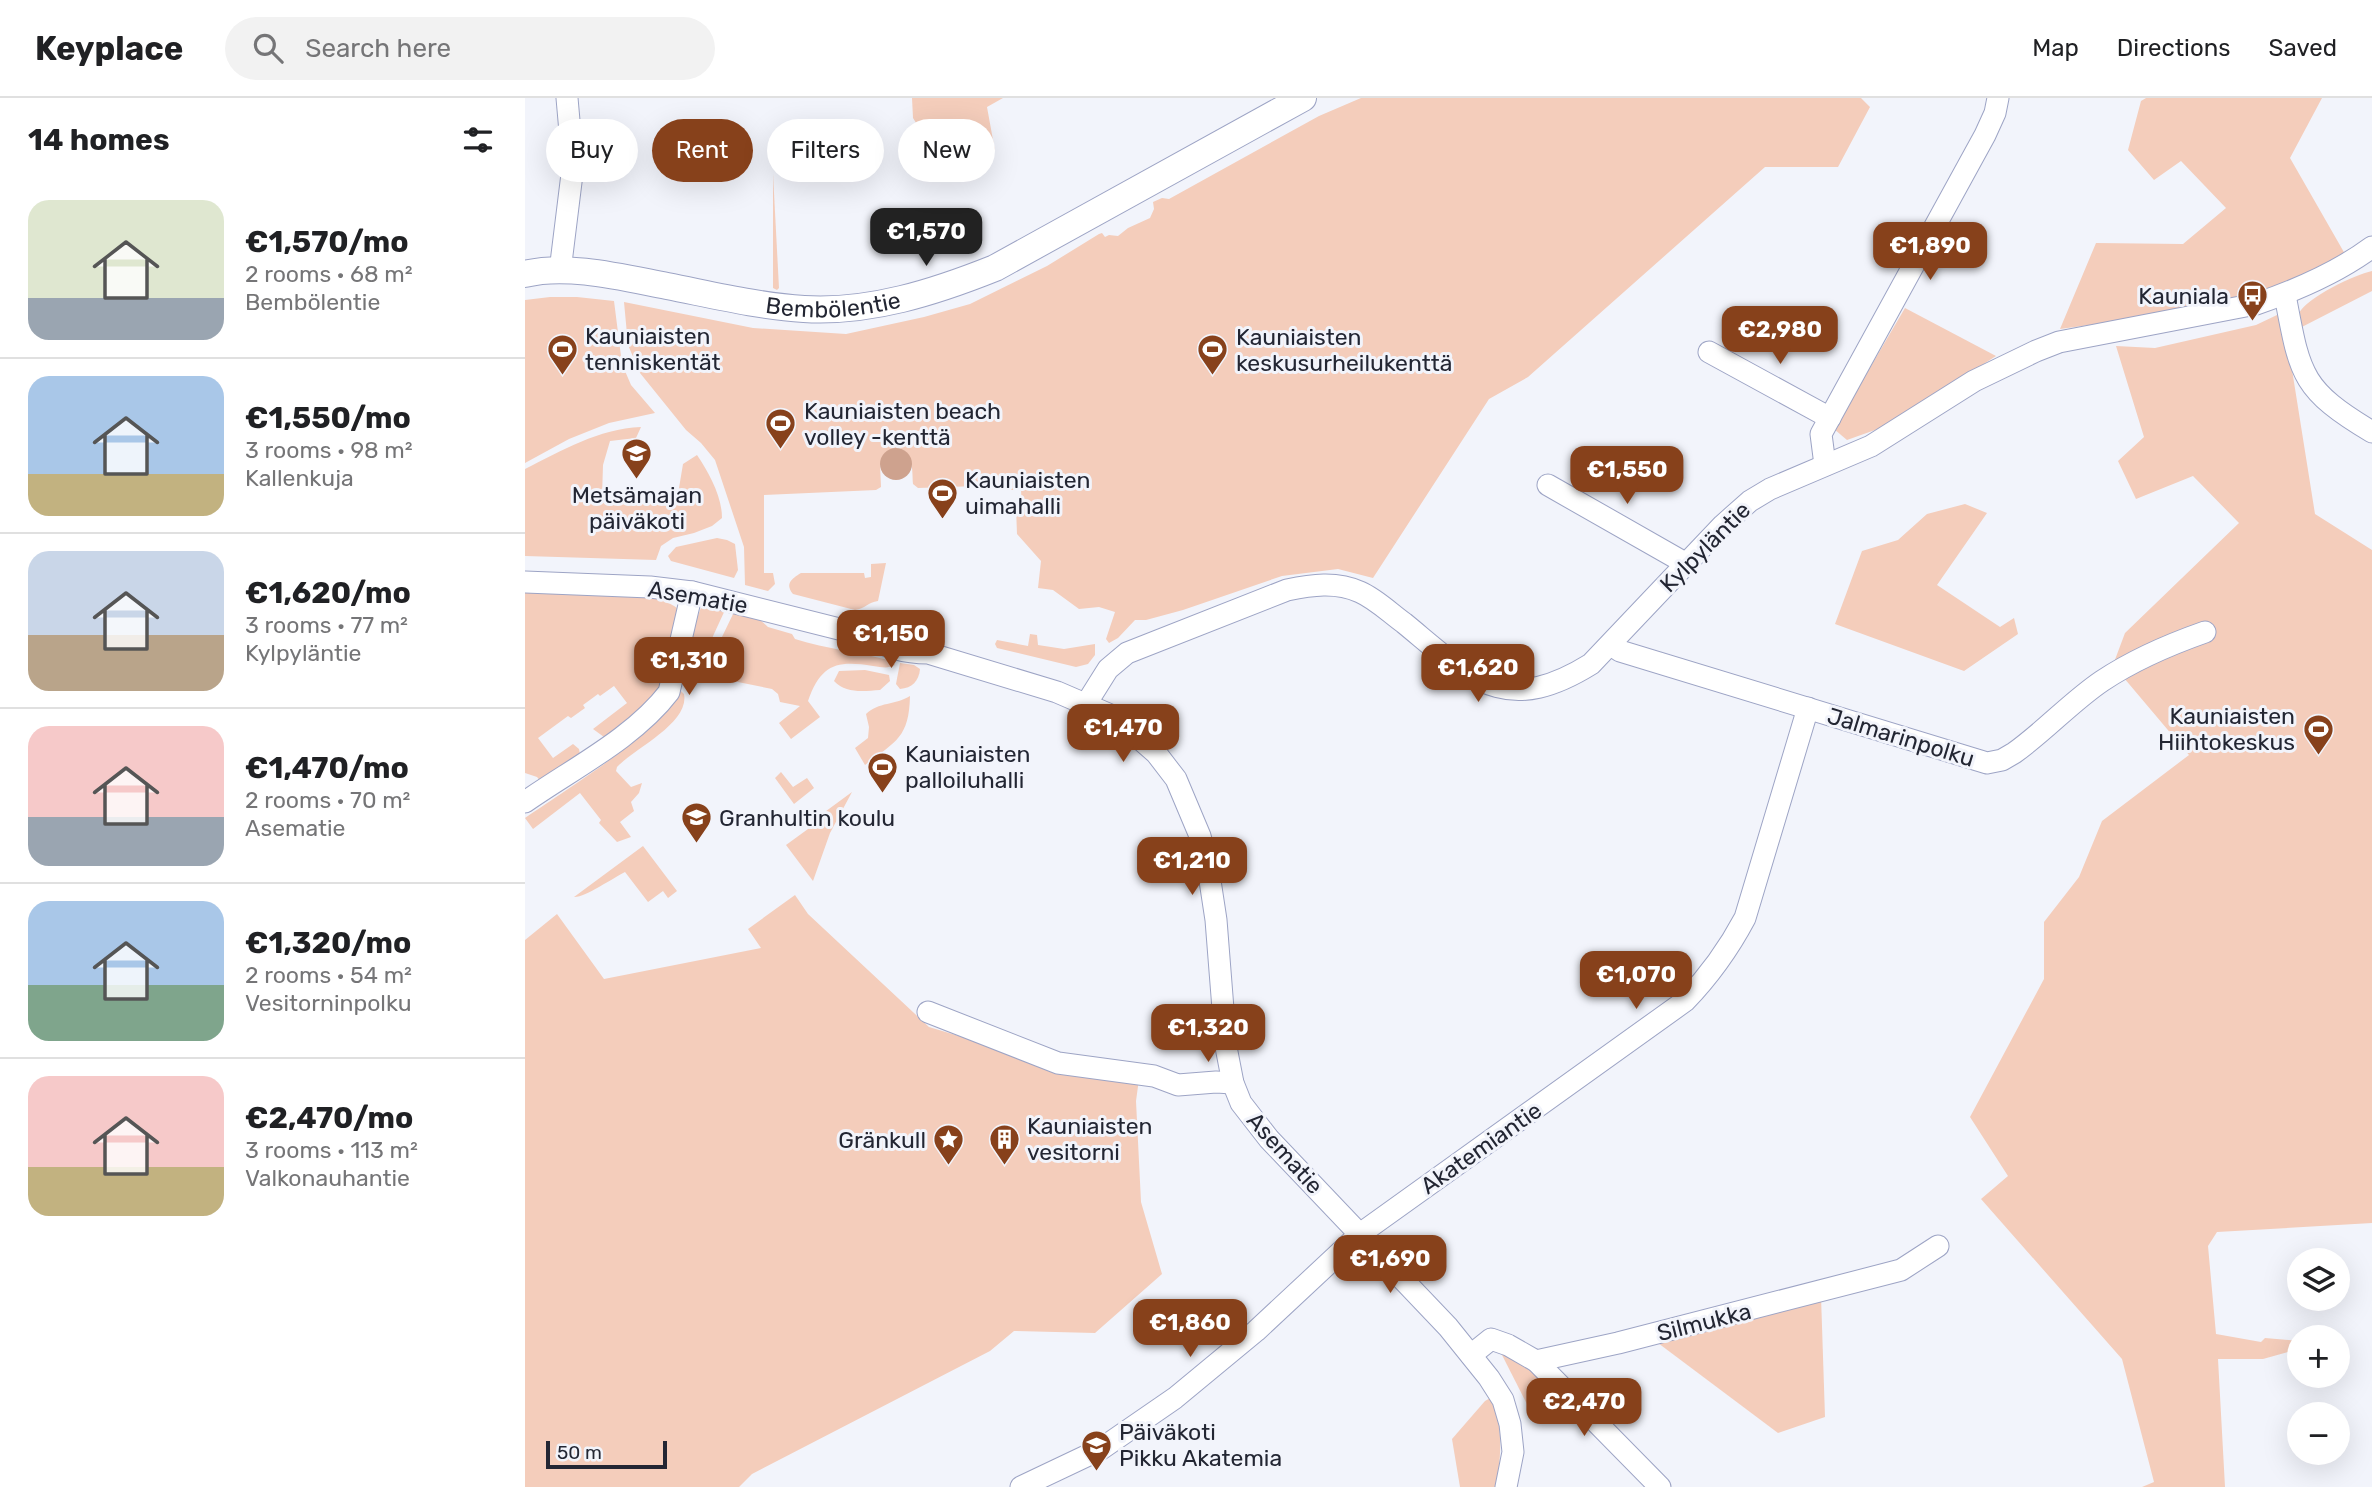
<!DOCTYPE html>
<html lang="en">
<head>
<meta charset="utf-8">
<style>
	:root { --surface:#fff; --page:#f2f2f2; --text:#202124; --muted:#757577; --line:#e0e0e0; --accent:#87411b }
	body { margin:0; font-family:Rubik,sans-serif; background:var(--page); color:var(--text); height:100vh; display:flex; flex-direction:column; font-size:26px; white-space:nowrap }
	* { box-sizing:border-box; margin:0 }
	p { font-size:23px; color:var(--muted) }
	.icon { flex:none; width:38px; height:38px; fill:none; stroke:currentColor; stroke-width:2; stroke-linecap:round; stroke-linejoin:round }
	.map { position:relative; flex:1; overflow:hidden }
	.sheet { display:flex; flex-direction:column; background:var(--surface); width:525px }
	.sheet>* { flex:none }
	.guide { position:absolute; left:21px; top:21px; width:665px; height:63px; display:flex; gap:14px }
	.fabs { position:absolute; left:1762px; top:1150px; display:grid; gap:14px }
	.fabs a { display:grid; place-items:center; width:63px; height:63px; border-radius:50%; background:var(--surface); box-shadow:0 7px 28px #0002; font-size:35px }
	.scale { position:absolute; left:21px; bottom:18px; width:121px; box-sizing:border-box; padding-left:7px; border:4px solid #232633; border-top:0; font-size:19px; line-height:24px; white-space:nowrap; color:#232633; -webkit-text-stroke:5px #f2f4fb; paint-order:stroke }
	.price { position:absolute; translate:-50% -60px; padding:0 16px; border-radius:14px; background:var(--accent); color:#fff; font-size:23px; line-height:46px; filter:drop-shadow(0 2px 4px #0008) }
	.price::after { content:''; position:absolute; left:50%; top:42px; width:21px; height:16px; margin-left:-10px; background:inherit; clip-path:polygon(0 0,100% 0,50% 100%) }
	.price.active { background:#222; color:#fff }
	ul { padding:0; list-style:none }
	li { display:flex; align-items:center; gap:21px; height:175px; padding:0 28px }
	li+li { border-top:2px solid var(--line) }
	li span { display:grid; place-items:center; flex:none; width:196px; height:140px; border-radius:21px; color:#555 }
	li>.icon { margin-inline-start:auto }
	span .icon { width:84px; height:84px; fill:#fffc; stroke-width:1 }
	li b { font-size:30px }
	h2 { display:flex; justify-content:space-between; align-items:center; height:84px; padding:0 28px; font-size:30px }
	.tag { padding:0 24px; border-radius:32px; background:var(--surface); box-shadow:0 7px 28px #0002; font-size:24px; line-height:63px }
	.tag.active { background:var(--accent); color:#fff }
	header { display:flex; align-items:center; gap:42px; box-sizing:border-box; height:98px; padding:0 35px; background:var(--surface); border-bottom:2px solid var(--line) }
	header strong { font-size:33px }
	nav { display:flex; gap:38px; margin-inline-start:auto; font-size:24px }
	.search { width:490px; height:63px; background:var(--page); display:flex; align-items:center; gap:18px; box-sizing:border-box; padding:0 24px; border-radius:38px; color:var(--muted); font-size:26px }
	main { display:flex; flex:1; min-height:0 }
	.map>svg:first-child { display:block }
	.green { fill:#f4cdbb }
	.water { fill:#cea28e }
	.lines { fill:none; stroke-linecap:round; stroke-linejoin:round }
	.minor-casing { stroke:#9da4c5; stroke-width:23 }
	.major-casing { stroke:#9da4c5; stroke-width:28 }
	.minor { stroke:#fff; stroke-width:21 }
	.major { stroke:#fff; stroke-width:26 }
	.labels { text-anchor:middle; stroke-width:6; stroke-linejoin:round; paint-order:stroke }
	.poi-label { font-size:23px; fill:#232633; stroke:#f2f4fb; text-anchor:start }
	.street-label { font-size:23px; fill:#232633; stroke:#f2f4fb }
</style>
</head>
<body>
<header>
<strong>Keyplace</strong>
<div class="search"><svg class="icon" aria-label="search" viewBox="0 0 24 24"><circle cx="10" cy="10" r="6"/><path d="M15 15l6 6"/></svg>Search here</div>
<nav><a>Map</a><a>Directions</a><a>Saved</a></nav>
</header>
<main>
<section class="sheet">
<h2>14 homes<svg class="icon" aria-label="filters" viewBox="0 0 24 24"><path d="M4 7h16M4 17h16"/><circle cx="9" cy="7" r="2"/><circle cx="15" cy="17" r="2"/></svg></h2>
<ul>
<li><span style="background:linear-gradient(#dfe7d0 70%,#9aa5b1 0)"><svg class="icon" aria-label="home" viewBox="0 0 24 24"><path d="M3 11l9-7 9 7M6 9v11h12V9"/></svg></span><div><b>€1,570/mo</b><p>2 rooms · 68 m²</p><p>Bembölentie</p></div></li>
<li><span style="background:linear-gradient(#a9c7e8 70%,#c2b280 0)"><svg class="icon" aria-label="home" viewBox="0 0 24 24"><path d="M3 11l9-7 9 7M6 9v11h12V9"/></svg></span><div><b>€1,550/mo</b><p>3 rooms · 98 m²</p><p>Kallenkuja</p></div></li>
<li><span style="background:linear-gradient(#c9d6e8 60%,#b9a48a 0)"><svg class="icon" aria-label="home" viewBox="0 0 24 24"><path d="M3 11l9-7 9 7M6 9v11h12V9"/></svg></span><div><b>€1,620/mo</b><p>3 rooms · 77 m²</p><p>Kylpyläntie</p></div></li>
<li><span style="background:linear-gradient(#f6c9c9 65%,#9aa5b1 0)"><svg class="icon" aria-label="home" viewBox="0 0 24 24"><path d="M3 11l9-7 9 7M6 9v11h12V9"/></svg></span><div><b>€1,470/mo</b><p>2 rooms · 70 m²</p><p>Asematie</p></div></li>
<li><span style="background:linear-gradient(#a9c7e8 60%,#7fa58c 0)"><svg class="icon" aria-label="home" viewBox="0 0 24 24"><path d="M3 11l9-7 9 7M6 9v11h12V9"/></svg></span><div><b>€1,320/mo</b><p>2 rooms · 54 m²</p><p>Vesitorninpolku</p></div></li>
<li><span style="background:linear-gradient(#f6c9c9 65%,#c2b280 0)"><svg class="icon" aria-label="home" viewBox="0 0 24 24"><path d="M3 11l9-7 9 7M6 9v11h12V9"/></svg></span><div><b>€2,470/mo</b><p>3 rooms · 113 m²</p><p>Valkonauhantie</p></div></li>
</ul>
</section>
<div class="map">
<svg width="1847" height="1389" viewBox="0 0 1847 1389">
	<rect width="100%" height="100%" fill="#f2f4fb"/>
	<g class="green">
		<polygon points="387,0 478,0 462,9 470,53 417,66 388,20"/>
		<path d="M836 0H1336L1345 9 1313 69H1240L1003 279 964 301 848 480 813 471 757 478 658 512 621 522H610L593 540 584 545 581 541 590 514 574 509 554 511 528 492 513 490 516 463 492 436 491 409 497 408 496 392H484L483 387 393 390 388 386C387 371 389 355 372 349L355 366 356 389 351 392 239 397V475H248L250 486 243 493 220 487 219 449 190 362 176 345 161 332 115 275 103 247 99 204 228 230 321 236 399 219 445 206 522 168 574 136 577 135 580 139 584 137 593 138 603 130 625 120 629 111 628 104 637 100 644 101 794 18Z"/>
		<polygon points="1621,0 1797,0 1765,60 1820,156 1751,192 1645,216 1535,231 1571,145 1658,146 1701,110 1656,63 1629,82 1603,52 1616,3"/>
		<polygon points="248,76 254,190 252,192 248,190"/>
		<path d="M1847 173V193L1771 232C1772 226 1772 220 1774 215 1783 199 1829 177 1847 173Z"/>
		<polygon points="25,199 52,199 89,203 97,266 106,287 130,315 84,325 44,341 0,365 0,202"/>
		<polygon points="1380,210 1471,258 1364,327 1322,342 1309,331"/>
		<polygon points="1752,217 1756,217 1761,234 1790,416 1847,452 1847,1125 1692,1134 1683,1148 1691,1236 1736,1244 1740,1240 1774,1243 1774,1251 1738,1261 1693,1261 1700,1389 1617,1389 1629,1384 1597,1261 1456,1101 1483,1078 1445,1019 1519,881 1519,824 1554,779 1577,723 1664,657 1588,567 1600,535 1714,425 1668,378 1611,401 1593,363 1619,339 1591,248 1630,250 1731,227"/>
		<path d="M116 329 111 340 85 343 78 367 77 399 152 402 158 366 172 357C184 375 197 398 197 420L187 428 169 435 148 440 136 448 131 462 0 458V371C38 352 73 331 116 329Z"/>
		<polygon points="1440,406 1462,415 1412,487 1475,529 1489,520 1493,536 1439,573 1310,526 1337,453 1373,442 1402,416"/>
		<polygon points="192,440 202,442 210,446 213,472 209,480 146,463 143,458 151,449"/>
		<path d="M361 465 353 503C343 504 340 511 330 512L268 496C260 486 266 481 276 475H339L340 480 346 479V466Z"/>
		<path d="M0 491C38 493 124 488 152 510 154 524 148 574 141 585 134 598 92 630 79 639L68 631 102 605 89 588 75 598 73 596 58 607 60 610 46 620 43 618 13 640 28 660 48 646 54 651 55 657 18 686 12 679 0 675Z"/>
		<polygon points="177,507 200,512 183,549 171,568 161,569 159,565 166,536"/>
		<path d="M209 514 233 520 243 529 267 536 270 541C302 551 335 554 367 563L370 567C362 571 357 569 348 568 312 562 296 566 283 603L295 619 266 641 254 625 275 608 255 604 253 596 247 591 188 579 179 568 196 541Z"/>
		<polygon points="505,536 512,537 513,547 539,551 570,546 570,557 563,566 551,569 472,550 470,546 472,542 503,548"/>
		<path d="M375 565 389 567 395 571C394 583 387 590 375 591L371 586Z"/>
		<path d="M340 572 364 577 365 583 355 592C339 593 321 596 309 583L314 573Z"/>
		<path d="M156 593 159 596C165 625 109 651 92 669L91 673 106 689 117 685 114 695 106 704 109 713 95 724 106 739 92 744 74 725 76 722 55 695 8 731 0 720C39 693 137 633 156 593Z"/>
		<path d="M385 598C384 640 371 643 340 667L330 650 343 640 344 629 341 616C353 604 371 607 385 598Z"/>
		<polygon points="256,674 268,689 282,680 289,690 269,706 250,680"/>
		<polygon points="327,694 305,735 288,783 261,747 294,723 293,719"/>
		<path d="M118 748 152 793 143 800 138 793 123 804 100 774C88 780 59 800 49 799Z"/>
		<polygon points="270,797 283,816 404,929 534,968 614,981 611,1003 616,1104 637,1176 570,1235 489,1233 465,1253 227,1376 214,1389 0,1389 0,842 32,816 79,881 236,850 223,831"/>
		<polygon points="1296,1198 1300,1319 1253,1335 1129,1242"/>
		<polygon points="976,1255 1001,1264 1037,1298 1026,1321 1015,1325 1008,1318"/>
		<path d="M967 1299C978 1331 976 1354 972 1387L971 1389H935L927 1341 960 1303Z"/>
	</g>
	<circle class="water" cx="371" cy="366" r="16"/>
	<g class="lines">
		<defs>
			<g id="minor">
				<polyline points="35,173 48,68 42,0"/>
				<path d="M1760 197C1775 276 1775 291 1847 334"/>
				<polyline points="1184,254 1305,320"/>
				<polyline points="1300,367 1296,336 1460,37 1470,15 1473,0"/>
				<polyline points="1023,387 1160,465"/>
				<path d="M0 484 125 489 167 494 342 538C363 550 379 555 403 555L532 594 590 619 631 655 651 681 675 738 682 763 691 822 701 949 708 985 716 1005 744 1041 923 1229 964 1280 978 1302 985 1326 988 1354 981 1389"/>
				<path d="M1086 547 1095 553 1462 665 1477 662 1489 655C1520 633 1546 604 1577 583 1610 561 1643 547 1680 534"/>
				<path d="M561 606 583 571 602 555 762 492C786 487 811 483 835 494 851 501 865 515 879 525 946 580 979 620 1066 566L1198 427 1225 403 1245 391 1346 348 1449 283 1511 253 1534 244 1731 206C1772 192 1812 175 1847 149"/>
				<path d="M0 704C47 671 109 640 144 594L167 494"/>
				<polyline points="403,914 533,965 629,978 653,987 691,984 708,985"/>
				<polyline points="946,1257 966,1241 983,1247 1011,1263 1093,1245 1376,1172 1413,1148"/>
				<polyline points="1011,1263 1135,1389"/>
				<path d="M496 1389 576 1351 650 1300 731 1233 835 1136 1160 903C1185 877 1203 852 1220 820L1283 610"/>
			</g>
			<g id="major">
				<path id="s1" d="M0 176C42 165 100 180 142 188 188 197 233 208 279 211 345 215 410 194 470 170L778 0"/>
			</g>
		</defs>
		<use href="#minor" class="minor-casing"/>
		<use href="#major" class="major-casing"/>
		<use href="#minor" class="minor"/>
		<use href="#major" class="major"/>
	</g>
	<defs>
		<symbol id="bus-pin" viewBox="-11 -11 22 30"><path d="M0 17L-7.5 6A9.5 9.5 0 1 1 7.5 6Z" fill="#87411b" stroke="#f2f4fb"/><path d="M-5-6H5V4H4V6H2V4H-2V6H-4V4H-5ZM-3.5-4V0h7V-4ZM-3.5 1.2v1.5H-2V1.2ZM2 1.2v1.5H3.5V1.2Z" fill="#fff"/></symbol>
		<symbol id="stadium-pin" viewBox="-11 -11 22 30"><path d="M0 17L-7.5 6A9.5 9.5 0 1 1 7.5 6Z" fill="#87411b" stroke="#f2f4fb"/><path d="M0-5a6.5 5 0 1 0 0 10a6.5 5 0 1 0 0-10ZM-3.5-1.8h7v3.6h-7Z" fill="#fff"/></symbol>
		<symbol id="school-pin" viewBox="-11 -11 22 30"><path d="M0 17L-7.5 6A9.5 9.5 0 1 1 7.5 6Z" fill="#87411b" stroke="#f2f4fb"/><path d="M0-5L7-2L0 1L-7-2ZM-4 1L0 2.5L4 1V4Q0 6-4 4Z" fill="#fff"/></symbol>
		<symbol id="building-pin" viewBox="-11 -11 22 30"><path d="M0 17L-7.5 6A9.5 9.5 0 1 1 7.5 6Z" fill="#87411b" stroke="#f2f4fb"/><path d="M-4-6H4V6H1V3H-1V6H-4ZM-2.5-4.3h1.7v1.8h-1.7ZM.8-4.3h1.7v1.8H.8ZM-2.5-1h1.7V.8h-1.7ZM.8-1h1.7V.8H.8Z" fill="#fff"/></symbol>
		<symbol id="sight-pin" viewBox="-11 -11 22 30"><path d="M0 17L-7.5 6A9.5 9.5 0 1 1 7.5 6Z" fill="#87411b" stroke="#f2f4fb"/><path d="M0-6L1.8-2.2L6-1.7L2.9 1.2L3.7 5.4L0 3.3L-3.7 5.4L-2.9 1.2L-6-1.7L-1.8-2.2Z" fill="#fff"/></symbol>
	</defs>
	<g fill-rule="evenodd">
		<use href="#bus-pin" x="1710" y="180" width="35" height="47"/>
		<use href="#stadium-pin" x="20" y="234" width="35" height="47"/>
		<use href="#stadium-pin" x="670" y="234" width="35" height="47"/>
		<use href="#stadium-pin" x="238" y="308" width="35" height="47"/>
		<use href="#school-pin" x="94" y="338" width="35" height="47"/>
		<use href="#stadium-pin" x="400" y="378" width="35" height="47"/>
		<use href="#stadium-pin" x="1776" y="614" width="35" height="47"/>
		<use href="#stadium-pin" x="340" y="652" width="35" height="47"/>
		<use href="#school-pin" x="154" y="702" width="35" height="47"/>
		<use href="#building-pin" x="462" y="1024" width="35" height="47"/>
		<use href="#sight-pin" x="406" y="1024" width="35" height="47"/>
		<use href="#school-pin" x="554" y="1330" width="35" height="47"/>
	</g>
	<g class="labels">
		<g class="poi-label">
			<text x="1704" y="206" text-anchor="end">Kauniala</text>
			<text x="60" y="246">Kauniaisten<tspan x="60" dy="26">tenniskentät</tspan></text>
			<text x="711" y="247">Kauniaisten<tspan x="711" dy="26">keskusurheilukenttä</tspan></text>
			<text x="279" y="321">Kauniaisten beach<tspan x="279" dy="26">volley -kenttä</tspan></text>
			<text x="440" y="390">Kauniaisten<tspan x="440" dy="26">uimahalli</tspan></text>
			<text x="112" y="405" text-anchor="middle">Metsämajan<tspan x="112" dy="26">päiväkoti</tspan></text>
			<text x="1770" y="626" text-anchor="end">Kauniaisten<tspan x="1770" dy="26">Hiihtokeskus</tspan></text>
			<text x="380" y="664">Kauniaisten<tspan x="380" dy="26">palloiluhalli</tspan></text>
			<text x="194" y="728">Granhultin koulu</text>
			<text x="502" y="1036">Kauniaisten<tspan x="502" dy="26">vesitorni</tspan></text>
			<text x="401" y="1050" text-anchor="end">Gränkull</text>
			<text x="594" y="1342">Päiväkoti<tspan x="594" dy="26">Pikku Akatemia</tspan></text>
		</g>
		<g class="street-label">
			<text dy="8" stroke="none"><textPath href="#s1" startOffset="312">Bembölentie</textPath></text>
			<text transform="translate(1180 449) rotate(-45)" y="8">Kylpyläntie</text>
			<text transform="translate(173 499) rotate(10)" y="8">Asematie</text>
			<text transform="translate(1376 639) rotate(17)" y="8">Jalmarinpolku</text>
			<text transform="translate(956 1050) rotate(-35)" y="8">Akatemiantie</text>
			<text transform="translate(760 1055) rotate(48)" y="8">Asematie</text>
			<text transform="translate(1179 1224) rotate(-14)" y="8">Silmukka</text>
		</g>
	</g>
</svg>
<div class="fabs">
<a><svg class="icon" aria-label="layers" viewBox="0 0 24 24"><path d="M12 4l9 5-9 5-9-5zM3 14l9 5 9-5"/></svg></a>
<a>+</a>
<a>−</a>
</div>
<div class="scale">50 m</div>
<b class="price active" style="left:401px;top:170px">€1,570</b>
<b class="price" style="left:1405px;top:184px">€1,890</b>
<b class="price" style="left:1255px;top:268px">€2,980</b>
<b class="price" style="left:1102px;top:408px">€1,550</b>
<b class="price" style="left:366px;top:572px">€1,150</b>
<b class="price" style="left:164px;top:599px">€1,310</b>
<b class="price" style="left:953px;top:606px">€1,620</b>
<b class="price" style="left:598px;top:666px">€1,470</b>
<b class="price" style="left:667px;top:799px">€1,210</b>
<b class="price" style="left:1111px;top:913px">€1,070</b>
<b class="price" style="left:683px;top:966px">€1,320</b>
<b class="price" style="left:865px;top:1197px">€1,690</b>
<b class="price" style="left:665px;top:1261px">€1,860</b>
<b class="price" style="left:1059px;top:1340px">€2,470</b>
<div class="guide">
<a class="tag">Buy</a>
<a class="tag active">Rent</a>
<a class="tag">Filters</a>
<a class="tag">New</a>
</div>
</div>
</main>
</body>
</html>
